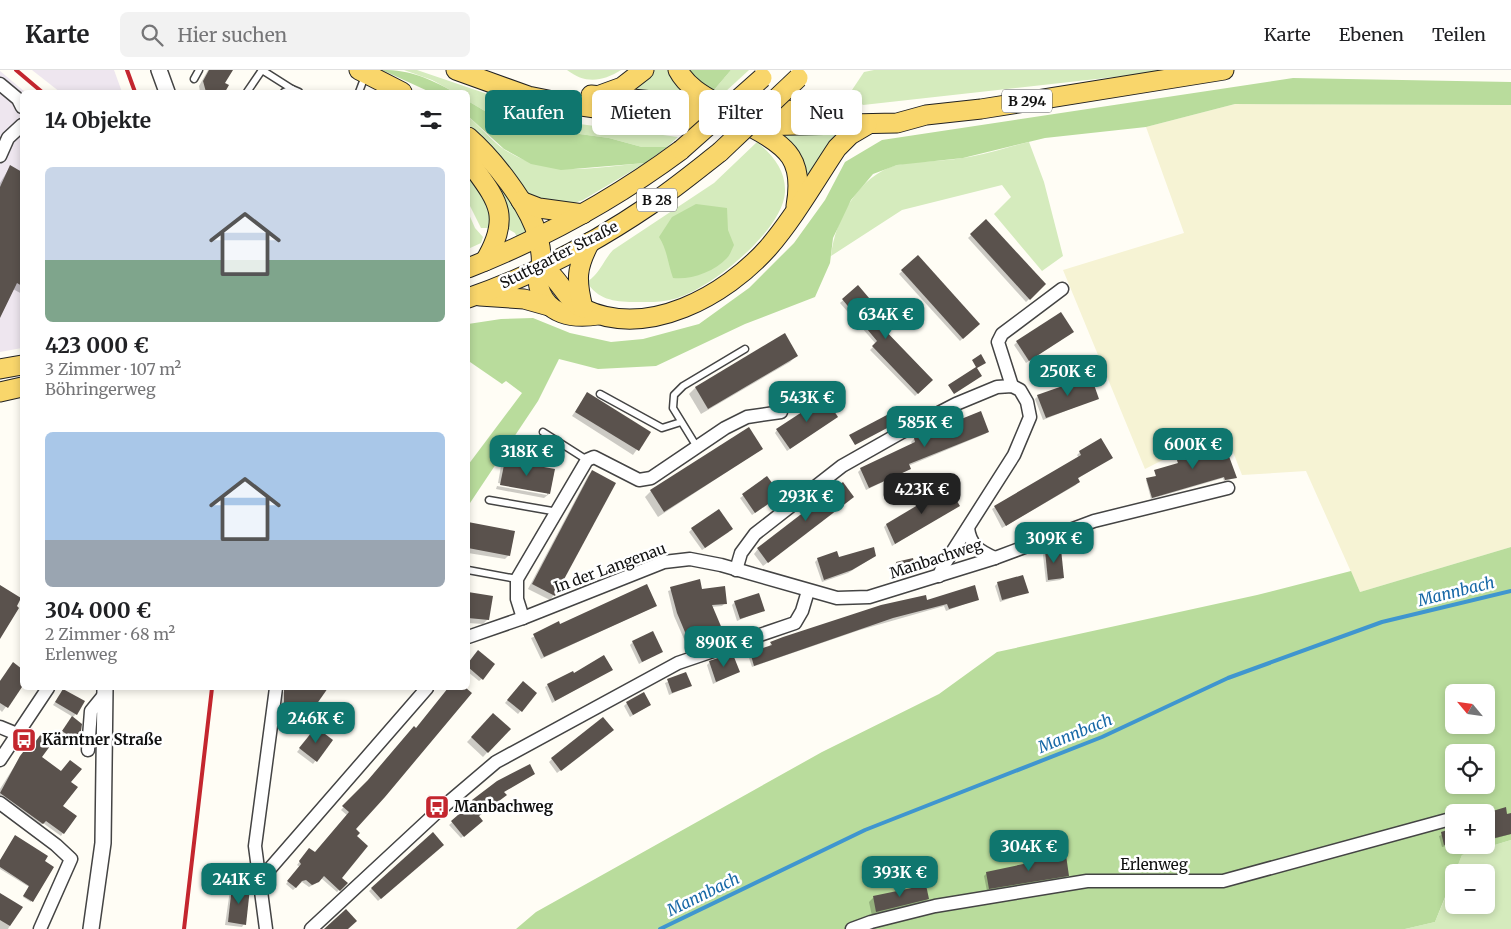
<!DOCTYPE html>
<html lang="de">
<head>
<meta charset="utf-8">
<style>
	:root { --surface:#fff; --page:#f2f2f2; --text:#202124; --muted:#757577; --line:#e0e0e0; --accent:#0f766e }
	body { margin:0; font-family:Merriweather,serif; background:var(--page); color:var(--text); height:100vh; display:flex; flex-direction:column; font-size:19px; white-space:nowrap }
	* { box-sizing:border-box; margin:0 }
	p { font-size:16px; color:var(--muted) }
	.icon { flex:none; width:28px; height:28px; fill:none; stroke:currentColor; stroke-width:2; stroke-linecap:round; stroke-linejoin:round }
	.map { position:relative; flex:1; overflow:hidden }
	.side { position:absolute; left:20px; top:20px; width:450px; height:600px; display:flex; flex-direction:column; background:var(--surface); border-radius:8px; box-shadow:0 2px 8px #0003 }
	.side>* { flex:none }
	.guide { position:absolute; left:485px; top:20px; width:475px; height:45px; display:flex; gap:10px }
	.needle { width:32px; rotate:299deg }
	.fabs { position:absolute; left:1445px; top:614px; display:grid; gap:10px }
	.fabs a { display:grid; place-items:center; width:50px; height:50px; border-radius:8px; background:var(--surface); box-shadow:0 2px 8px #0003; font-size:25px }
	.price { position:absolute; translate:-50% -42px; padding:0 11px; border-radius:10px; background:var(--accent); color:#fff; font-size:16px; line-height:32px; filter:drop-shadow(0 1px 2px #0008) }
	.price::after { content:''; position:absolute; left:50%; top:30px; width:15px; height:11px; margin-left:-8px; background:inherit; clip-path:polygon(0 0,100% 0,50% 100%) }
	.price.current { background:#222; color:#fff }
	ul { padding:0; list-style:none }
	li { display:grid; align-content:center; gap:10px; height:265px; padding:0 25px }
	li span { display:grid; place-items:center; height:155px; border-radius:8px; color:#555 }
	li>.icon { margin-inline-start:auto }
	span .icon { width:90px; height:90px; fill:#fffc; stroke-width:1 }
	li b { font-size:21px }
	h2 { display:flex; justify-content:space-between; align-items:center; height:60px; padding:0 25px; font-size:21px }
	.tag { padding:0 18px; border-radius:8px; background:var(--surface); box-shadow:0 2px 8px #0003; font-size:18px; line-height:45px }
	.tag.current { background:var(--accent); color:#fff }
	header { display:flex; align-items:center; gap:30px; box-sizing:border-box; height:70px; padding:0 25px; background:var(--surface); border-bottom:1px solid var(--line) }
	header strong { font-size:24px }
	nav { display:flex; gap:28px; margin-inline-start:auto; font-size:18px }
	.search { width:350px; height:45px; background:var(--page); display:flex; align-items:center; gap:12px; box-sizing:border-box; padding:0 18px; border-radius:8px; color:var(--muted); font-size:19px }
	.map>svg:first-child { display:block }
	.industrial { fill:#eee6ef }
	.farmland { fill:#f6f3d4 }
	.green { fill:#d5ebbd }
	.forest { fill:#b9dc9c; fill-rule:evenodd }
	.shadow { fill:#0003 }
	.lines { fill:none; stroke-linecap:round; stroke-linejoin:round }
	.stream { stroke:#3f96cf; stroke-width:4 }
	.building { fill:#5a524d }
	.service-casing { stroke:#444; stroke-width:9 }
	.minor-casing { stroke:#444; stroke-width:15 }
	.tertiary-casing { stroke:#444; stroke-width:18 }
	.primary-casing { stroke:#222; stroke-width:21 }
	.service { stroke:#fff; stroke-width:6 }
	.minor { stroke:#fff; stroke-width:12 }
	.tertiary { stroke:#fff; stroke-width:15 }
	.primary { stroke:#f9d66b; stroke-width:19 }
	.rail { stroke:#c4262e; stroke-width:4 }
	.primary-bridge-casing { stroke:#222; stroke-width:21; stroke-linecap:butt }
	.primary-bridge { stroke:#f9d66b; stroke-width:19 }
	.labels { text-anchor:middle; stroke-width:5; stroke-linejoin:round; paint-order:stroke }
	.shield { fill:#fff; stroke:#585858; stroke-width:1 }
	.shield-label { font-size:14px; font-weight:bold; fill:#111 }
	.street-label { font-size:15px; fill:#111; stroke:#fff }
	.poi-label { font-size:15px; font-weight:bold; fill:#111; stroke:#fff; text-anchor:start }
	.water-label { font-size:16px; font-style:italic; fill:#1768a6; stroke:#fff }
</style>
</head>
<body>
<header>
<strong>Karte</strong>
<div class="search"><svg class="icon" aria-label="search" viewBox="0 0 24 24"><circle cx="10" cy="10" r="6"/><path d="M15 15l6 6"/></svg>Hier suchen</div>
<nav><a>Karte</a><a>Ebenen</a><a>Teilen</a></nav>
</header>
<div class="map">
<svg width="1511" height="859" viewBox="0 0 1511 859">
	<rect width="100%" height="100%" fill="#fffdf5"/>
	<g class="industrial">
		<polygon points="32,0 114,0 122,22 60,22"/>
		<polygon points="0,1 25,22 22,22 22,278 0,282"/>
	</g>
	<polygon class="farmland" points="1235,34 1511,35 1511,477 1360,522 1306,401 1242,405 1224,359 1145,399 1063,200 1184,163 1146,57"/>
	<g class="green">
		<polygon points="404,0 417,0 572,53 678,67 667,77 642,77 609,68 565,62 495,47 468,31 468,22 454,22 432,10"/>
		<path d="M567 0H621C602 12 585 14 567 0Z"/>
		<polygon points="655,0 669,0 691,28 630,20 646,10"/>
		<polygon points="731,0 749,0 725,22 714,20"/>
		<polygon points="874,0 1177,0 863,35 850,23 864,2"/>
		<path d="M468 46C480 57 492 71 505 80 550 109 595 97 645 93L583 130 566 136 536 134 468 60Z"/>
		<polygon points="782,65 837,65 838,67 808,111 793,76"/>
		<polygon points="468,72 491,97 530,161 518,170 515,163 508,159 468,82"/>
		<path d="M757 72C773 85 786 101 785 122 783 161 709 220 674 229 661 233 646 232 633 232 614 232 597 229 587 212 602 201 602 192 613 180L714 113Z"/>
		<path d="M1029 72 1044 112 1063 186 1042 201 994 144 1011 127 1002 115 902 140 831 186C835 149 859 105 897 95 918 90 941 92 962 88 985 85 1007 77 1029 72Z"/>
		<polygon points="468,100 490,131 492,158 481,158 468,132"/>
		<polygon points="468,142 475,158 483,167 481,173 468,179"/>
		<polygon points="1511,770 1511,859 1405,859 1435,852 1454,806 1454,835 1486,835 1486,802 1455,802 1462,785"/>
	</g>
	<g class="forest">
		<path d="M382 0C411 0 428 8 454 22H430Z"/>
		<path d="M690 0H731L714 20C702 17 695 11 690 0Z"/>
		<polygon points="1293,8 1511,12 1511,35 1235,34 1146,57 1045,68 963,88 897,95 873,104 851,130 833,168 830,193 815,227 745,254 656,296 598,299 559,289 538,331 468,436 468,395 522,323 506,311 502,314 470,292 468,293 468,254 501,249 533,248 570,263 611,272 643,269 699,254 749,218 794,173 825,130 845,92 882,70"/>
		<polygon points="468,31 495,47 565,62 609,68 642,77 667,77 645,93 561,100 531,94 504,79 468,46"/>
		<path d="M696 134 727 138 728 160 734 175C732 179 730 185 727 188 714 202 691 210 673 208 668 194 667 179 659 167L672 147Z"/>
		<path d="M1511 477V770L1462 785 1435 852 1405 859H516L536 842 822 682 939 624 997 582 1257 525 1351 501 1360 522ZM1454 622H1486V655H1454ZM1454 682H1486V715H1454ZM1454 742H1486V775H1454Z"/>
	</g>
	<g class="shadow">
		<polygon points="208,0 231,0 223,13 228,16 224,22 200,22 199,16"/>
		<polygon points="10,97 22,102 22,174 21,178 22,179 22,224 13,219 0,243 0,113"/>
		<polygon points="986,151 1045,214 1026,232 968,168"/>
		<polygon points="918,186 978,254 960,271 899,204"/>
		<polygon points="858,217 878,254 932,310 915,326 870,280 876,274 840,233"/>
		<polygon points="1070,264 1026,293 1014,275 1017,272"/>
		<polygon points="796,286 790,292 701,344 689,324 695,318"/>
		<polygon points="587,324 649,362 633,385 572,346"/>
		<polygon points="1038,326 1098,328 1043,350 1035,329"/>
		<polygon points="980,342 988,362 985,364 908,396 909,398 906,401 866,420 858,402 861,399 913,375 911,372 914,369"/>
		<polygon points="834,349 787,381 775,363 777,360"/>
		<polygon points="762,379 658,447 645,427 651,421"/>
		<polygon points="1080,382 1111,388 1077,409 1078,412 1076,415 1002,458 992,439 995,437 1079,388 1077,385"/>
		<polygon points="1177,388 1235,408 1224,411 1223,408 1151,429 1146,410 1156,407 1155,401 1178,395"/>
		<polygon points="505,391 549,424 544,428 496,419 497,416 547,425 547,422 498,413 501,396"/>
		<polygon points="592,402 554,525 550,530 528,519 588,406"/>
		<polygon points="767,408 777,428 752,445 740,428"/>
		<polygon points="853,427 763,496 754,484 758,479"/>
		<polygon points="958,436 892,476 884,457 886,455"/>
		<polygon points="468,453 514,462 509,485 505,489 468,483"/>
		<polygon points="692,459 729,462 702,480 689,462"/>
		<polygon points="1045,482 1063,508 1060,510 1046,512 1043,485"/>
		<polygon points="872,488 848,503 822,512 815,492 818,489"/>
		<polygon points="896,493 914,499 896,505 894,496"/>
		<polygon points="699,510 701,520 725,533 722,536 711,537 721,560 687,576 674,546 668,521"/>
		<polygon points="998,513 1027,522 1000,532 995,516"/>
		<polygon points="468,524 492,527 488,549 483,554 468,553"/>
		<polygon points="978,529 946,541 944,536 860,560 752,597 748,585 769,577 771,573 926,531"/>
		<polygon points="735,532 763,540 737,551 732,535"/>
		<polygon points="656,536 541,589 531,568 560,556"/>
		<polygon points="633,572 661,582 639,594 630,575"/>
		<polygon points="475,584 482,609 479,611 468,602 468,594"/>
		<polygon points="710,592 739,601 713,614 707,595"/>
		<polygon points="13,594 22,601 22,615 2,642 0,640 0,611"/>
		<polygon points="611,600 552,633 545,617 548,615"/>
		<polygon points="686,604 690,616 669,625 665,613"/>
		<polygon points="520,615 536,623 518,644 505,633"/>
		<polygon points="287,618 327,618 302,650 278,648 279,627"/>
		<polygon points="449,618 465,618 470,623 354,759 355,767 340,808 339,820 337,822 321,808 315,814 309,817 302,812 293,820 286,814 300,797 297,795 307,782 315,784 348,746 341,740 416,659"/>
		<polygon points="63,620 76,644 73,647 53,635"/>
		<polygon points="627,633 650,635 630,647 624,636"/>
		<polygon points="493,645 509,659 483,687 467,672"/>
		<polygon points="70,651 80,660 71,672 60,664"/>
		<polygon points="313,662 331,671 313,694 297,682"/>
		<polygon points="609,662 557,703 549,692 552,689"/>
		<polygon points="24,681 40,687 61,702 70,713 62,736 63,763 61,766 43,753 40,756 0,728 0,719"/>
		<polygon points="534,704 503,722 477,746 481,751 461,768 449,755 471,736 473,731 497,712"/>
		<polygon points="1486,744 1511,744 1511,764 1493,769 1490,758 1486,759"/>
		<polygon points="1454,760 1454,774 1442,777 1439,766"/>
		<polygon points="433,764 442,775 378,831 369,821"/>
		<polygon points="0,791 43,791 31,832 23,827 29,817 0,799"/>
		<polygon points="987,803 1068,805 1065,808 987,821 984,806"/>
		<polygon points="233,817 244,854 242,857 225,855 230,820"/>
		<polygon points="925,817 928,829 923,833 872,846 869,832 873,828"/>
		<polygon points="0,824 21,837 8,859 0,859"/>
	</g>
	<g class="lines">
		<polyline class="stream" points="660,859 865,760 1102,667 1228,608 1382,552 1511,521"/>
	</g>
	<g class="building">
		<polygon points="209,0 233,0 225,13 229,15 225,22 206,22 203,11"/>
		<polygon points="10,95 22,102 22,216 17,213 0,248 0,117"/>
		<polygon points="986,149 1046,214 1030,230 970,164"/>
		<polygon points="918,185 980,254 963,269 901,200"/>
		<polygon points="858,215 886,248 879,254 933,310 918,324 872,276 877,271 842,229"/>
		<polygon points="1061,242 1074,262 1029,291 1016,271"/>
		<polygon points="785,263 798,286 708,339 695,317"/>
		<polygon points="981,284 986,293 977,298 982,306 954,324 948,315 976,297 972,290"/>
		<polygon points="1091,306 1099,329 1046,348 1037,325"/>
		<polygon points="587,322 651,362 639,381 575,342"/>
		<polygon points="825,327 838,347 790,379 776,359"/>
		<polygon points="902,337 908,347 855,375 849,365"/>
		<polygon points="981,341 989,362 909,394 911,399 869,418 860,398 915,372 914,368"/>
		<polygon points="749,357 763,379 664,442 650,420"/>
		<polygon points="1101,368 1113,388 1078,408 1080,412 1006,456 994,436 1081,385 1079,381"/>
		<polygon points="1223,370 1237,408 1225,410 1224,407 1152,428 1146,408 1156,406 1154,400 1178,393 1176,387"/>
		<polygon points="505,390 555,399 550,424 500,415"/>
		<polygon points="592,400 616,413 555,526 532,514"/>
		<polygon points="767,406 781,425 755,443 742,424"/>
		<polygon points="843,412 854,427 768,493 757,478"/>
		<polygon points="948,417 960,436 895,474 886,454"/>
		<polygon points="719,439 733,459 705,478 691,458"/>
		<polygon points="468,452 515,461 510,486 468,478"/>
		<polygon points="874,477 876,486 852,500 824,510 817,488 837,481 839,487"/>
		<polygon points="1061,479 1064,508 1048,510 1045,481"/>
		<polygon points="913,488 915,499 899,503 896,492"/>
		<polygon points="1023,505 1029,523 1002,530 997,512"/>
		<polygon points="700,509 702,519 725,516 727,534 712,535 723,561 690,574 677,543 670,517"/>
		<polygon points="647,514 657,536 544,587 533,564 559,551 560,554"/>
		<polygon points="0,515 21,528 17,536 19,538 0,569"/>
		<polygon points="975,515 979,530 949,539 947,534 893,548 754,596 750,582 772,575 770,572 783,567 881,535 926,525 927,530"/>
		<polygon points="468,522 493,526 489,550 468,548"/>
		<polygon points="759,523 765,541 740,549 734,531"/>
		<polygon points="653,561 663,582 642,592 632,571"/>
		<polygon points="478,580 495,594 483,610 468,597 468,593"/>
		<polygon points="604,585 613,600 555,631 547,614 573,601 574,603"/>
		<polygon points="727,585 728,588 734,587 740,602 716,612 709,591"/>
		<polygon points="13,592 22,599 22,617 8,638 0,633 0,611"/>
		<polygon points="686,602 692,616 672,623 667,609"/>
		<polygon points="523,611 537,623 522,642 507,630"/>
		<polygon points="284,618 328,618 309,645 284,642"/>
		<polygon points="448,618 466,618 472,623 385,727 356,759 360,763 357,766 368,776 342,808 348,813 340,821 324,806 319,812 312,815 306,810 302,811 296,818 287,811 301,794 299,791 309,778 315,782 349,742 342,736 368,710 414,656 416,658"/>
		<polygon points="63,619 85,631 77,645 55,632"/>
		<polygon points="644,622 651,635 633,645 626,632"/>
		<polygon points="493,643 511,659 488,683 471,667"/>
		<polygon points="72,646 82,654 81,661 75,670 62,661"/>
		<polygon points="603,647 614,660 561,701 551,688"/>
		<polygon points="316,657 333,670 317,692 299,678"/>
		<polygon points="41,664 53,672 42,687 61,701 70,690 82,699 71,712 78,717 63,736 77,746 64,764 46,751 43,754 0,723 20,686 27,677 30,679"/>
		<polygon points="530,694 535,704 504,722 507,725 479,746 483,751 464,767 451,751 473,732 472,730 497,711"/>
		<polygon points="1506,737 1507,744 1511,743 1511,764 1495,768 1492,756 1486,758 1486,743"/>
		<polygon points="1454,758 1454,772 1444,775 1441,762"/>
		<polygon points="433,762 444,775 381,829 371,818"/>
		<polygon points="15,765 48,786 45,791 54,797 33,832 23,826 29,816 0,797 0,790"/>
		<polygon points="1066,785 1069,806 989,819 986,802 1033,792 1033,790"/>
		<polygon points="926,815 929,829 876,842 873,826"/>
		<polygon points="232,816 250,818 246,855 228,852"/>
		<polygon points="0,823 23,837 10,856 0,850"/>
		<polygon points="346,839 357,851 348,859 324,859"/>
	</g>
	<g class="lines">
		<defs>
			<g id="service">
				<polyline points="194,9 199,0"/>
				<polyline points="247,22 262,0 292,19"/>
				<polyline points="284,22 292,19 299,22"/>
				<polyline points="359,22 365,6"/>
				<polyline points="600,324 662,358 681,352"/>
				<polyline points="543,362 587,390"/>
				<polyline points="697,377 673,338 674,325 683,316 745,279"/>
				<polyline points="489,430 558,442"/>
				<polyline points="468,500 517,509"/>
			</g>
			<g id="minor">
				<polyline points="0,14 18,29 22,37"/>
				<polyline points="0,86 8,68 22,55"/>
				<polyline points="1012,316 998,272 1002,264 1062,219"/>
				<path d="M968 458C970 475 979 481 995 488"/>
				<polyline points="736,500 741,483 755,464 842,396 902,362 956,334 997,317 1012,316 1020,320 1027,332 1030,347 1014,385 942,498 939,506"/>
				<polyline points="523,548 517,529 517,509 587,390 594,387 639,410 651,408 725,358 747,347 781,342"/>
				<polyline points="468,567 523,548 664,492 690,489 721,495 837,528 869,527 995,488 1094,451 1228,418"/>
				<polyline points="0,657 17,664"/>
				<polyline points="88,680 91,641 104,625"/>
				<polyline points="0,690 48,618"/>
				<polyline points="0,733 56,775 71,789 40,859"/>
				<polyline points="260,810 427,618"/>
				<polyline points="266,859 255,776 276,618"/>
				<polyline points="311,859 436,743 496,692 678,593 795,553 802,541 808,521"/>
				<polyline points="852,859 871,852 935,836 1087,811 1223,811 1454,748"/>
			</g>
			<g id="tertiary">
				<polyline points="159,0 167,22"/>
				<polyline points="91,859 103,773 105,618"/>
			</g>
			<g id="primary">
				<polyline points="359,0 402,22"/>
				<polyline points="456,0 528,26 568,34 643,45 748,56 897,53 926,45 981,39 1224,0"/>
				<path d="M678 0C687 17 704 26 720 35"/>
				<polyline points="591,25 725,38 843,42"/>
				<polyline points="600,25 622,17 644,0"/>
				<path d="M751 57C789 77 804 91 796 136"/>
				<path d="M468 67C493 89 529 134 538 167 540 175 542 189 541 198 540 204 537 210 539 217 546 245 573 249 598 245"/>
				<path d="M468 90C496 129 513 144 485 191"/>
				<polyline points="521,131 539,138 583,144"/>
				<path d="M541 197C560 207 565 230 584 239 648 269 725 226 768 178 794 148 815 111 837 78L850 65 867 55"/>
				<path d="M468 198C544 168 615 129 681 80"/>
				<polyline points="480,226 524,229 549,236"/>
				<path d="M468 228C532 206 594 173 650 135 674 119 697 100 720 82"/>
				<path d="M583 238C576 210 576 198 590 172"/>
				<polyline points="0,299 22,295"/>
				<polyline points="0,322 22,317"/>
			</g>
		</defs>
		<use href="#service" class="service-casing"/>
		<use href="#minor" class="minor-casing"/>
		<use href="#tertiary" class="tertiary-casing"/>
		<use href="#primary" class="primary-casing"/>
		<use href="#service" class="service"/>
		<use href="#minor" class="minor"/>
		<use href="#tertiary" class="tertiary"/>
		<use href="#primary" class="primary"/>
		<g class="rail">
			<polyline points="16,0 42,22"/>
			<polyline points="127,0 135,22"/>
			<polyline points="184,859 212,618"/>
		</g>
		<defs>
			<g id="primary-bridge">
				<polyline points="681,80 762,8"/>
				<polyline points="720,82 798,8"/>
			</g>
		</defs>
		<use href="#primary-bridge" class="primary-bridge-casing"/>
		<use href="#primary-bridge" class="primary-bridge"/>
	</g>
	<defs>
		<symbol id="bus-square" viewBox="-11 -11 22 22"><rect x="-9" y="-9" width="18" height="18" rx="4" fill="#c4262e" stroke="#fff"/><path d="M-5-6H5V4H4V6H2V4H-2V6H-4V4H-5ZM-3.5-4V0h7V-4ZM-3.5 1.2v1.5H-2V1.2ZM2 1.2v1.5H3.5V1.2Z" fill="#fff"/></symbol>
	</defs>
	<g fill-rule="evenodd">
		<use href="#bus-square" x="10" y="656" width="28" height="28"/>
		<use href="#bus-square" x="423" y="723" width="28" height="28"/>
	</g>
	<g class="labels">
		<g class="shield">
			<rect x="1002" y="19.5" width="50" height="23" rx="4"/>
			<rect x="637" y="118.5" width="40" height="23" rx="4"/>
		</g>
		<g class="shield-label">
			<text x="1027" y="36">B 294</text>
			<text x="657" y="135">B 28</text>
		</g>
		<g class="street-label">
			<text transform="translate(559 185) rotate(-27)" y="5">Stuttgarter Straße</text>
			<text transform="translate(936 489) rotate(-18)" y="5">Manbachweg</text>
			<text transform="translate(610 498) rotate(-20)" y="5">In der Langenau</text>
			<text x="1154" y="800">Erlenweg</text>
		</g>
		<g class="poi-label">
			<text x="42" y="675">Kärntner Straße</text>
			<text x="454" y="742">Manbachweg</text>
		</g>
		<g class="water-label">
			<text transform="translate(1456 521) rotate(-14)" y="6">Mannbach</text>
			<text transform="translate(1075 663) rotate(-22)" y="6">Mannbach</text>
			<text transform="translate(703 824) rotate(-26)" y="6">Mannbach</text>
		</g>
	</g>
</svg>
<div class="fabs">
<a><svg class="needle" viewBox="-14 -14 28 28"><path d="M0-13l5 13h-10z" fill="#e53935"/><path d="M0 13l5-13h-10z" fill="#757577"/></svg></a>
<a><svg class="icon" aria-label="locate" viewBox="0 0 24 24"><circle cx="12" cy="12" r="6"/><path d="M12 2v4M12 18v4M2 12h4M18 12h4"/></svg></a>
<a>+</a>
<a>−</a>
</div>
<b class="price" style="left:886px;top:270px">634K €</b>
<b class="price" style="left:1068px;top:327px">250K €</b>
<b class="price" style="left:807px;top:353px">543K €</b>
<b class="price" style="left:925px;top:378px">585K €</b>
<b class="price" style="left:1193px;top:400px">600K €</b>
<b class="price" style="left:527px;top:407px">318K €</b>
<b class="price current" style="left:922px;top:445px">423K €</b>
<b class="price" style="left:806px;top:452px">293K €</b>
<b class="price" style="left:1054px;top:494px">309K €</b>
<b class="price" style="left:724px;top:598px">890K €</b>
<b class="price" style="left:316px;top:674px">246K €</b>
<b class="price" style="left:1029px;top:802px">304K €</b>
<b class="price" style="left:900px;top:828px">393K €</b>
<b class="price" style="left:239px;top:835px">241K €</b>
<div class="guide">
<a class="tag current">Kaufen</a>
<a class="tag">Mieten</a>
<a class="tag">Filter</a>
<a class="tag">Neu</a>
</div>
<section class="side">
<h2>14 Objekte<svg class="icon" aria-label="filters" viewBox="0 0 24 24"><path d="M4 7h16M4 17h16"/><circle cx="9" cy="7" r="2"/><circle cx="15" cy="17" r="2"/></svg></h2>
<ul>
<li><span style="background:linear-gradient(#c9d6e8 60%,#7fa58c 0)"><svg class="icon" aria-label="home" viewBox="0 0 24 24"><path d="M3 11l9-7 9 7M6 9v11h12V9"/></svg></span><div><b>423 000 €</b><p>3 Zimmer · 107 m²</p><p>Böhringerweg</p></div></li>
<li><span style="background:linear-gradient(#a9c7e8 70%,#9aa5b1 0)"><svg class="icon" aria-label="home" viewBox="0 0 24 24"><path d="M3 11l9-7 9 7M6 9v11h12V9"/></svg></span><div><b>304 000 €</b><p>2 Zimmer · 68 m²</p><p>Erlenweg</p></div></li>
</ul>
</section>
</div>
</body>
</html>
